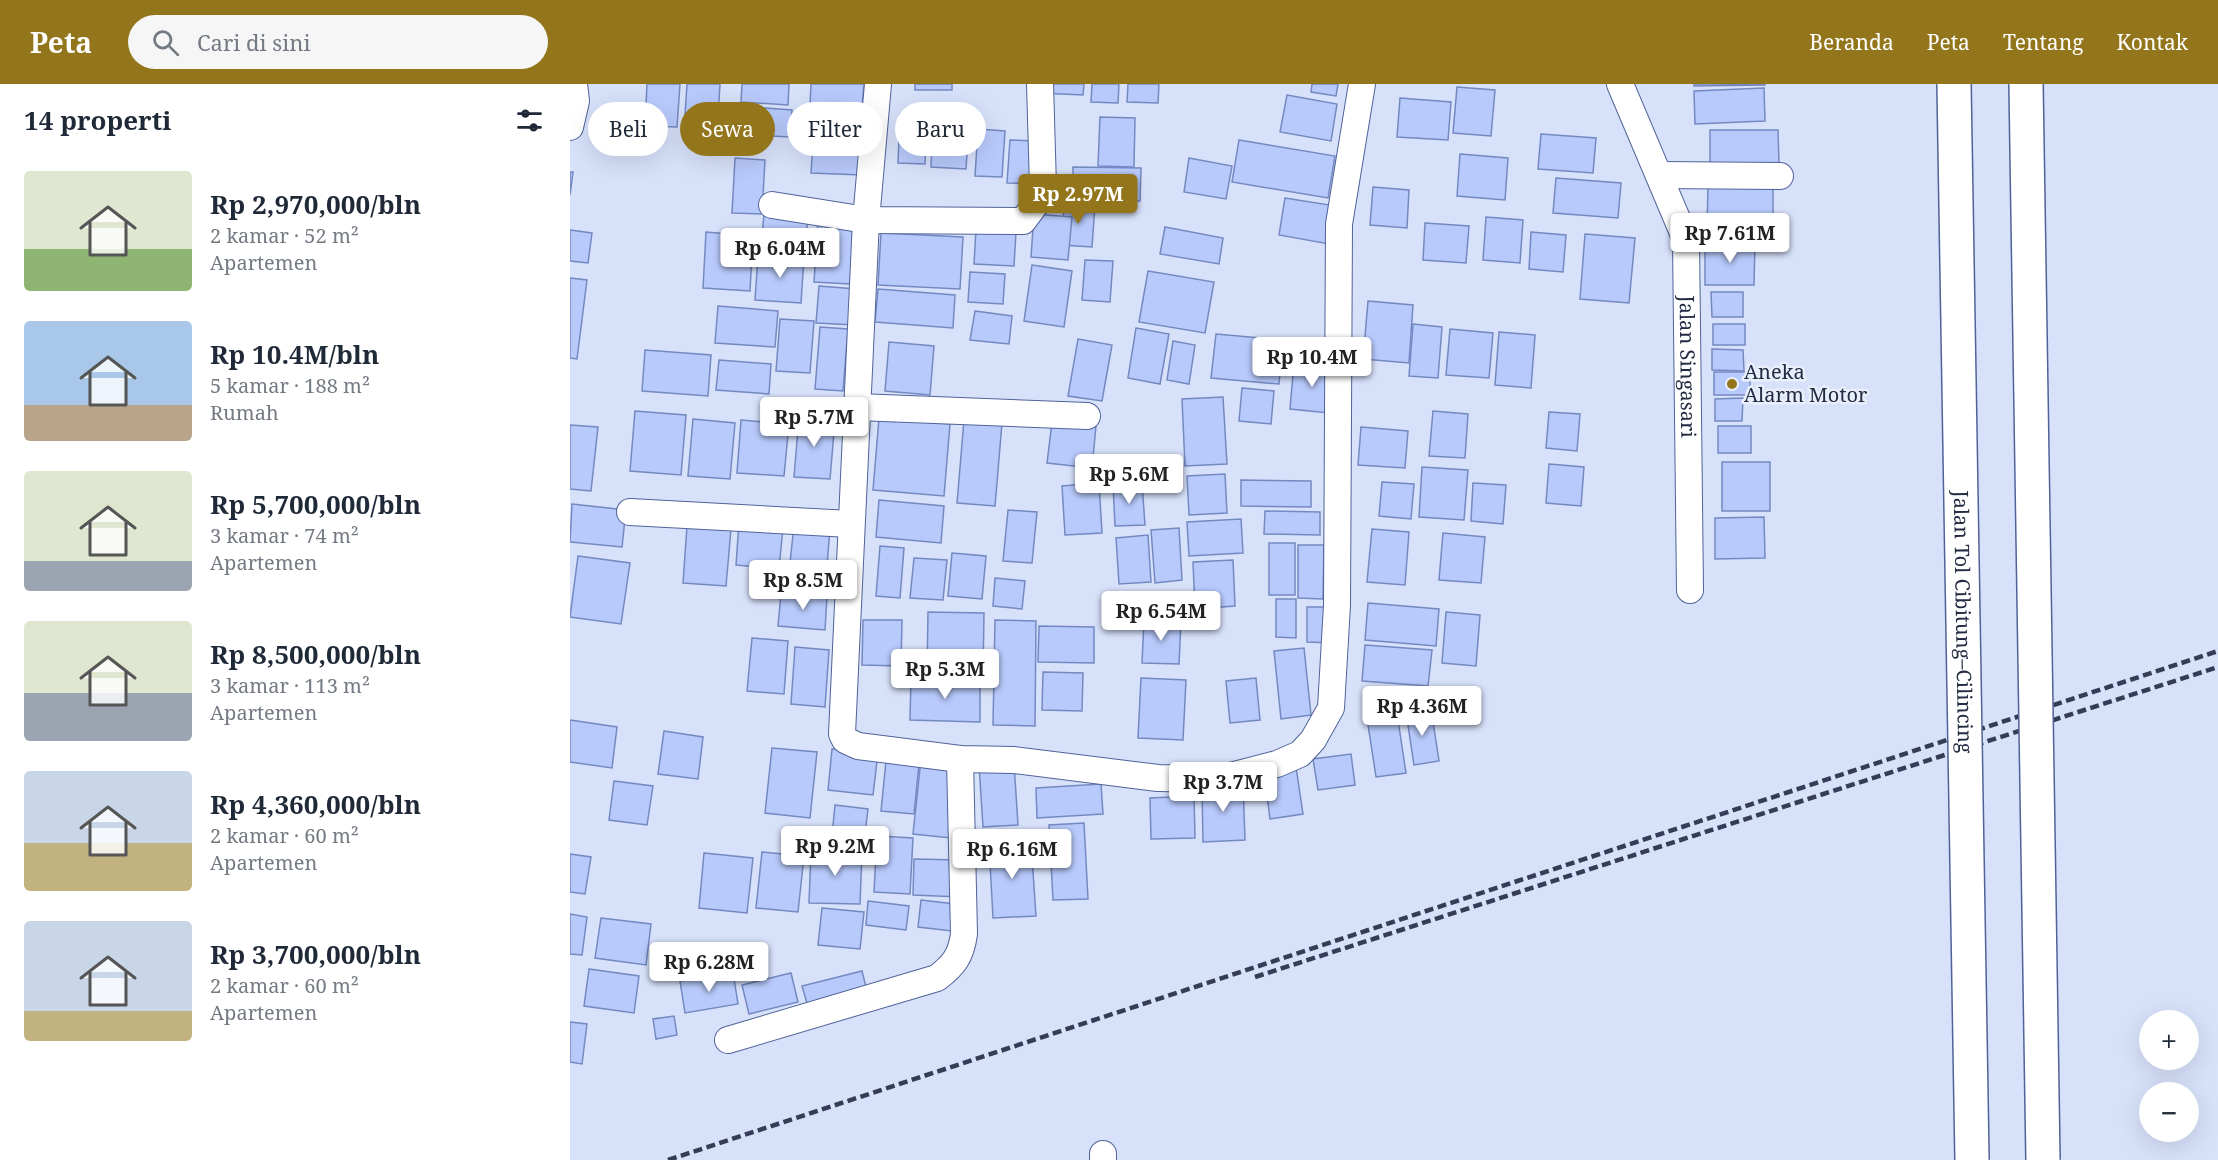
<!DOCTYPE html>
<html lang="id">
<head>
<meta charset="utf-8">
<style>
	:root { --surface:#fff; --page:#f6f6f7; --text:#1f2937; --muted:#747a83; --accent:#93751c }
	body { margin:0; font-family:"Noto Serif",serif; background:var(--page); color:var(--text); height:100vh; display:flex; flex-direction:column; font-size:22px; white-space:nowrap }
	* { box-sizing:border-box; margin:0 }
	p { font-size:20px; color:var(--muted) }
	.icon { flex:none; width:33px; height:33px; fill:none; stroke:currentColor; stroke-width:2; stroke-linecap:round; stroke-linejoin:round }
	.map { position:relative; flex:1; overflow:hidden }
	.panel { display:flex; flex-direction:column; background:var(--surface); width:570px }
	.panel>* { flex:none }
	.top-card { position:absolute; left:18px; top:18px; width:570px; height:54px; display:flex; gap:12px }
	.controls { position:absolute; left:1569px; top:926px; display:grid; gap:12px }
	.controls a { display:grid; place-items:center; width:60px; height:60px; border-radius:50%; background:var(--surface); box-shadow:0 6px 24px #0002; font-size:30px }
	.price { position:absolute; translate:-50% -51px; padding:0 14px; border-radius:6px; background:#fff; color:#222; font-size:20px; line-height:39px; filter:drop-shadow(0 2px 3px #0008) }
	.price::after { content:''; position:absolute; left:50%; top:36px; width:18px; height:14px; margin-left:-9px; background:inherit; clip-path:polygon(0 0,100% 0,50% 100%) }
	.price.on { background:var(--accent); color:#fff }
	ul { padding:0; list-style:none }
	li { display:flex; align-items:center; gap:18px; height:150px; padding:0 24px }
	li span { display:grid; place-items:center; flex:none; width:168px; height:120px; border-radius:6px; color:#555 }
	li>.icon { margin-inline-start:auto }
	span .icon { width:72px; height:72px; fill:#fffc; stroke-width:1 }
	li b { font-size:26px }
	h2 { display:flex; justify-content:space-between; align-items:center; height:72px; padding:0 24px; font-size:26px }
	.chip { padding:0 21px; border-radius:27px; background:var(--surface); box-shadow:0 6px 24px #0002; font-size:21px; line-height:54px }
	.chip.on { background:var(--accent); color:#fff }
	header { display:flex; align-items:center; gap:36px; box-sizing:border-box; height:84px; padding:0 30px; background:var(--accent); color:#fff }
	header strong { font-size:28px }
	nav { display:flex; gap:33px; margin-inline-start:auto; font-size:21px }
	.search { width:420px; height:54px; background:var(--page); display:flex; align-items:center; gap:15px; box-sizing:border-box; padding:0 21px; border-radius:33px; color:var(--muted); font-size:22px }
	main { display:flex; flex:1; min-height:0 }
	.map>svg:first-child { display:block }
	.building { fill:#b8cafc; stroke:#7489c2; stroke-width:1.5 }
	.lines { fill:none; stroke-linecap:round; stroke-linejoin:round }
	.street-casing { stroke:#506399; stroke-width:28 }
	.street { stroke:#fff; stroke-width:26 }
	.rail { stroke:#353d56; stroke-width:4.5; stroke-dasharray:9 4.5; stroke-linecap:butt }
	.highway-bridge-casing { stroke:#506399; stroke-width:36; stroke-linecap:butt }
	.highway-bridge { stroke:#fff; stroke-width:33 }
	.poi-dot { fill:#93751c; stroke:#e9eefb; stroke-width:2 }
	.labels { text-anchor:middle; stroke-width:5; stroke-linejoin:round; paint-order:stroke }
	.street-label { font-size:20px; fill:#232b43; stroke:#e9eefb }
	.poi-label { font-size:20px; fill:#232b43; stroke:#e9eefb; text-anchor:start }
</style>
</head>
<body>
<header>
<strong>Peta</strong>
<div class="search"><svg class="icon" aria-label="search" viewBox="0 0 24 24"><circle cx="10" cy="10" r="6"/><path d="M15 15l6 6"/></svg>Cari di sini</div>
<nav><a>Beranda</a><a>Peta</a><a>Tentang</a><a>Kontak</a></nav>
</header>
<main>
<section class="panel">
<h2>14 properti<svg class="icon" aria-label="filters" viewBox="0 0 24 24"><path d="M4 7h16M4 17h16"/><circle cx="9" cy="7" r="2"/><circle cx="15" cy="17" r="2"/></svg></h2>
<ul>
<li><span style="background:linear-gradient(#dfe7d0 65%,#8fb573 0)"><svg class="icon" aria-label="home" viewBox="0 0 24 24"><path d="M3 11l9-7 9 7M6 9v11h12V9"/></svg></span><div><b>Rp 2,970,000/bln</b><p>2 kamar · 52 m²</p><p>Apartemen</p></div></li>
<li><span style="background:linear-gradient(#a9c7e8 70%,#b9a48a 0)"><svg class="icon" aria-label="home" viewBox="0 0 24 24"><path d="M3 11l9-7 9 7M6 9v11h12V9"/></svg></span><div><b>Rp 10.4M/bln</b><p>5 kamar · 188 m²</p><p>Rumah</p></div></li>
<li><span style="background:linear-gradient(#dfe7d0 75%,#9aa5b1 0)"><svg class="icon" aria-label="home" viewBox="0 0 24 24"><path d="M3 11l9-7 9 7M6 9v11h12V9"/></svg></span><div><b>Rp 5,700,000/bln</b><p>3 kamar · 74 m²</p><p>Apartemen</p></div></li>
<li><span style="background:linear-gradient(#dfe7d0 60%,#9aa5b1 0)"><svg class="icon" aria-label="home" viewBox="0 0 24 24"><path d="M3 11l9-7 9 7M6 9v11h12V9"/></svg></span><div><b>Rp 8,500,000/bln</b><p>3 kamar · 113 m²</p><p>Apartemen</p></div></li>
<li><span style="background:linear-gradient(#c9d6e8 60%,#c2b280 0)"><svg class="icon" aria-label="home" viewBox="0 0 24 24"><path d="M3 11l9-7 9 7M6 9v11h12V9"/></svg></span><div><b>Rp 4,360,000/bln</b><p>2 kamar · 60 m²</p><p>Apartemen</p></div></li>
<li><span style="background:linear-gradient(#c9d6e8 75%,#c2b280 0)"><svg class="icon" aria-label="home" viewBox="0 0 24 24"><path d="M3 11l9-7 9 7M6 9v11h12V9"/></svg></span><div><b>Rp 3,700,000/bln</b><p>2 kamar · 60 m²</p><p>Apartemen</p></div></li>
</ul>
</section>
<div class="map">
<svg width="1648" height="1076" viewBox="0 0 1648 1076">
	<rect width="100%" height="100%" fill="#d7e1fa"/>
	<g class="building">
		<polygon points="77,0 110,0 107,43 75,42"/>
		<polygon points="117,0 150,0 147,50 114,47"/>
		<polygon points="172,0 219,0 218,21 171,18"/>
		<polygon points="241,0 294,0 292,24 240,21"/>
		<rect x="345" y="0" width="37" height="6"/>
		<polygon points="472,0 514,0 513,11 471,9"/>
		<polygon points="522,0 549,0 548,19 521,18"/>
		<polygon points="558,0 589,0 588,19 557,18"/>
		<polygon points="742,0 768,0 766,12 741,8"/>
		<polygon points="1124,0 1195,0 1195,1 1124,2"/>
		<polygon points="887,3 925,6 921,52 883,49"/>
		<polygon points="1194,4 1195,37 1125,40 1124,7"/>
		<polygon points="717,11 767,20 761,57 710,48"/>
		<polygon points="830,14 881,18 878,56 827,53"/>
		<polygon points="170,22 222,26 220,53 168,50"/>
		<polygon points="240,25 289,28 288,55 238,52"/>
		<polygon points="330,30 357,31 355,80 328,79"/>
		<polygon points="530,33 565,34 564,83 528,82"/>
		<polygon points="363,39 399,41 396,85 361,83"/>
		<polygon points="408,45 435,47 432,93 405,92"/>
		<polygon points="1140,46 1208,46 1209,80 1140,80"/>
		<polygon points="971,50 1026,54 1023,89 968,85"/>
		<polygon points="440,56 469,57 467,100 437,99"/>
		<polygon points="669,56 765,72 758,114 662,98"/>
		<polygon points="243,59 293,62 292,91 241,89"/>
		<polygon points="890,70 938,74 935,116 887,112"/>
		<polygon points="165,74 195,76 192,130 162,129"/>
		<polygon points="619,74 662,82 656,115 614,108"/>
		<polygon points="503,83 571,84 570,117 503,115"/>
		<polygon points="0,88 3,88 0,111"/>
		<polygon points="986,94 1051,99 1048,134 983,129"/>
		<polygon points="1138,99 1203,100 1203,148 1137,148"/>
		<polygon points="803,103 839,106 837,144 800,141"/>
		<polygon points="715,114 766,122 759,160 709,151"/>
		<polygon points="494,119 525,121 522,163 492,161"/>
		<polygon points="194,130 238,132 235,166 191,164"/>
		<polygon points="464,130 502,133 498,176 461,173"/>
		<polygon points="916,133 953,136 950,179 913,176"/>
		<polygon points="248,136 284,138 280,200 244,198"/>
		<polygon points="855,139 899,142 896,179 853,176"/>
		<polygon points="595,143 653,154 649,180 590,170"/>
		<polygon points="406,145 446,148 444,182 404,180"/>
		<polygon points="0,146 22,149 18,179 0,177"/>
		<polygon points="136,148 183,152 180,207 133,204"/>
		<polygon points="961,148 996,151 993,188 959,185"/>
		<polygon points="311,149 393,153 390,205 308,201"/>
		<polygon points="1015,150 1065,154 1059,219 1010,215"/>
		<polygon points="1135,160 1185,160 1184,201 1135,201"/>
		<polygon points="188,172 234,174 231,219 185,216"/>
		<polygon points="515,176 543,177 540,218 512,216"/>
		<polygon points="462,181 502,187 494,243 454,237"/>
		<polygon points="578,187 644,198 635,249 569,238"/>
		<polygon points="400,188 435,190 433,220 398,218"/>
		<polygon points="0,194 17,196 7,275 0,274"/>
		<polygon points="249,202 286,205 284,241 246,239"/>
		<polygon points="308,205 385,211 383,244 305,238"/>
		<polygon points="1141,208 1173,208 1173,233 1142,233"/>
		<polygon points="798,217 843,221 839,279 793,275"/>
		<polygon points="148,222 208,227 205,263 145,259"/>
		<polygon points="405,227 442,232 439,260 400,256"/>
		<polygon points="210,235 244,237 240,289 206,287"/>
		<polygon points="843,240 872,243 868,294 839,292"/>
		<rect x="1143" y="240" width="32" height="21"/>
		<polygon points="250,243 278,245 273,307 245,305"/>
		<polygon points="566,244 599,250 590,300 558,294"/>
		<polygon points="880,245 923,249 919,294 876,291"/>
		<polygon points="929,248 965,251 961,304 925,301"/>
		<polygon points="646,250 713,256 709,300 641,294"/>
		<polygon points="508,255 542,261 532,317 498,312"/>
		<polygon points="603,257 625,261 619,300 597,296"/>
		<polygon points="319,258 364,262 360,311 315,307"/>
		<polygon points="1142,265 1173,266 1174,287 1142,286"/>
		<polygon points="75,266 141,271 138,312 72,307"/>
		<polygon points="149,276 201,280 199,310 146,306"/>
		<polygon points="724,279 764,283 759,329 720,325"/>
		<rect x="1144" y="288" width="36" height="23"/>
		<polygon points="672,304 704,307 701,340 669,337"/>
		<polygon points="653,313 657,380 615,382 612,315"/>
		<polygon points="1173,314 1172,337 1145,337 1145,315"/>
		<polygon points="65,327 116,331 111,391 60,387"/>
		<polygon points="863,327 898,330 895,374 859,372"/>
		<polygon points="979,328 1010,330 1007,367 976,364"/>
		<polygon points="229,333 265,336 260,395 224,393"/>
		<polygon points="309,334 380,340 374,412 303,406"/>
		<polygon points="123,335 165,339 160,395 118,392"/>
		<polygon points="171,336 219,340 214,392 167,389"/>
		<polygon points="394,336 432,339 425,422 387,419"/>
		<polygon points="482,338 526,342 522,384 477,379"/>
		<polygon points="0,341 28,343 21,407 0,405"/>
		<rect x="1148" y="342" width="33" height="27"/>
		<polygon points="791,343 838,347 835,384 788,381"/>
		<rect x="1152" y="378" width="48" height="49"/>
		<polygon points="979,380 1014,383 1011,422 976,419"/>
		<polygon points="852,383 898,386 894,436 849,433"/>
		<polygon points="655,390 657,429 619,431 617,392"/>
		<polygon points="671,396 741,397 741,423 671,422"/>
		<polygon points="812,398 844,400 841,435 809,432"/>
		<polygon points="529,399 532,449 495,451 492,402"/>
		<polygon points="572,399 575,441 545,442 543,401"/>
		<polygon points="903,399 936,401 933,440 901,437"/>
		<polygon points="309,416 374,422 371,459 306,453"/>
		<polygon points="2,420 56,426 52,463 0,458"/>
		<polygon points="438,426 467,428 462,479 433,477"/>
		<polygon points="695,427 750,428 750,451 694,450"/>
		<polygon points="1194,433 1195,474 1145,475 1145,434"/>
		<polygon points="671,435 673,469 619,472 617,438"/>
		<polygon points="169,439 213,443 209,485 166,481"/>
		<polygon points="224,441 260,444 257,482 220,479"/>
		<polygon points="117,442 161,445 156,502 113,499"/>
		<polygon points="609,444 612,496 585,499 581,446"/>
		<polygon points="802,445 839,448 835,501 797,498"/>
		<polygon points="873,449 915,453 911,499 869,496"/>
		<polygon points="578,451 581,498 549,500 546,454"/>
		<rect x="699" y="459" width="26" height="52"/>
		<polygon points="728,461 754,461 753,515 728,514"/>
		<polygon points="310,462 334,464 330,514 306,512"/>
		<polygon points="382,469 416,472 412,515 378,512"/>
		<polygon points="8,472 60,479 51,540 0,533"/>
		<polygon points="344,474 377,476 373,516 340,514"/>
		<polygon points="663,476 665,522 625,525 623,478"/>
		<polygon points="425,494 455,497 452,525 423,522"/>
		<polygon points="211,509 257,512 255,546 208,542"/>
		<polygon points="706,515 726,515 726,554 706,553"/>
		<polygon points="798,519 869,525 866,562 795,556"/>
		<polygon points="737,523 762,523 762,559 737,558"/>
		<polygon points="358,528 414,529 413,590 357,589"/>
		<polygon points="876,528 910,531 906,582 872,579"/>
		<polygon points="293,536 332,536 331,582 292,581"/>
		<polygon points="425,536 466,537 465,642 423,641"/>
		<polygon points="574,536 611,538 609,580 572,579"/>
		<polygon points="469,542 524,543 524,579 468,578"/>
		<polygon points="182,554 218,557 214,610 177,607"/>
		<polygon points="795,561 862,566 858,602 792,597"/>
		<polygon points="225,563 259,566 255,623 221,620"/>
		<polygon points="734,564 741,631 711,635 704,567"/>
		<polygon points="473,588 513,589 512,627 472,626"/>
		<polygon points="341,594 410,595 410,638 340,636"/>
		<polygon points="571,594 616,596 613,656 568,654"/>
		<polygon points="686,594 690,636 660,639 656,597"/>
		<polygon points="825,616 836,689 806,693 795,621"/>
		<polygon points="861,625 869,677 844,681 836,628"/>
		<polygon points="0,636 47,643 42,684 0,678"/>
		<polygon points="94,647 133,653 128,695 88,690"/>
		<polygon points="202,664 247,668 240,734 195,729"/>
		<polygon points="262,665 308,669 303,711 258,706"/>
		<polygon points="781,670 785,701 748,706 743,675"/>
		<polygon points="351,675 389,679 381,754 343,750"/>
		<polygon points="316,677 349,680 344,730 311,727"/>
		<polygon points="444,679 448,741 413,743 409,681"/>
		<polygon points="726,683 733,730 700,735 694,688"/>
		<polygon points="44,697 83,702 77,741 39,736"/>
		<polygon points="531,700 533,730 467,734 466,704"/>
		<polygon points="673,700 675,756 633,758 632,701"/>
		<polygon points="624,712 625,754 581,755 580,714"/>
		<polygon points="265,721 298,725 293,766 261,762"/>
		<polygon points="514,739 518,815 483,816 479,741"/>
		<polygon points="307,752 343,754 340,810 304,808"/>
		<polygon points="461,758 466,832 423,834 419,760"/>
		<polygon points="241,766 292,769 290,820 239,819"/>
		<polygon points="192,768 234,772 228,828 186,824"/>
		<polygon points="134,769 183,774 177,829 129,824"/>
		<polygon points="0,770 21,773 15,810 0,808"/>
		<polygon points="344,775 391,776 390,813 343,811"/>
		<polygon points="351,816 385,820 382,847 348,843"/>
		<polygon points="298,817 339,822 336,846 296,841"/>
		<polygon points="252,824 294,828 290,865 248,861"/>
		<polygon points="0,830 17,833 12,871 0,870"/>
		<polygon points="31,834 81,840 76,881 25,874"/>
		<polygon points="19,885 69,892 64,929 14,922"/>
		<polygon points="292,887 298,911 239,926 232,902"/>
		<polygon points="163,888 168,920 115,929 110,897"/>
		<polygon points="221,889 228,918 179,930 172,901"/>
		<polygon points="104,932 107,951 86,955 83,935"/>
		<polygon points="0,938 17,940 12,980 0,978"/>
	</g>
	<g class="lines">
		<defs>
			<g id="street">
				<polyline points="308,0 296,136 272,650 275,656 288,662 390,675 444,676 588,694 649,695 707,680 730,670 743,656 761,624 767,521 769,140 792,0"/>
				<path id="s1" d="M1050 0 1116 156 1120 506"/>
				<polyline points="0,43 6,17 4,0"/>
				<polyline points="1089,91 1210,92"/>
				<polyline points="202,121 296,136 453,137 468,117 473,103 470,0"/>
				<polyline points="287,323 517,332"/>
				<polyline points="60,428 280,440"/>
				<path d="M158 956 367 894C384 881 391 872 394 850L390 675"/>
				<polyline points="533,1076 533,1070"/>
			</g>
		</defs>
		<use href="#street" class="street-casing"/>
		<use href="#street" class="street"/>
		<g class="rail">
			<polyline points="685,893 1648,583"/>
			<polyline points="98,1076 1648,567"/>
		</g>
		<defs>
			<g id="highway-bridge">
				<path id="s2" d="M1384 0 1402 1076"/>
				<polyline points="1456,0 1473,1076"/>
			</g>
		</defs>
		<use href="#highway-bridge" class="highway-bridge-casing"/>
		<use href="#highway-bridge" class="highway-bridge"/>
	</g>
	<circle class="poi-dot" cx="1162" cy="300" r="6"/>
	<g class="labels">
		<g class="street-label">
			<text dy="7" stroke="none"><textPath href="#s1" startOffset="296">Jalan Singasari</textPath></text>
			<text dy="7" stroke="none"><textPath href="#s2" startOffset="538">Jalan Tol Cibitung–Cilincing</textPath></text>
		</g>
		<g class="poi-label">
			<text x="1174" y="295">Aneka<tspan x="1174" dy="23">Alarm Motor</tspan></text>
		</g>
	</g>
</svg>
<div class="controls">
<a>+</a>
<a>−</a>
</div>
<b class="price on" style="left:508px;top:141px">Rp 2.97M</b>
<b class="price" style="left:1160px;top:180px">Rp 7.61M</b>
<b class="price" style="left:210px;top:195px">Rp 6.04M</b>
<b class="price" style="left:742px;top:304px">Rp 10.4M</b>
<b class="price" style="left:244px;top:364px">Rp 5.7M</b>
<b class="price" style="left:559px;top:421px">Rp 5.6M</b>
<b class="price" style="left:233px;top:527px">Rp 8.5M</b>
<b class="price" style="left:591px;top:558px">Rp 6.54M</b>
<b class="price" style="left:375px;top:616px">Rp 5.3M</b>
<b class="price" style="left:852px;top:653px">Rp 4.36M</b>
<b class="price" style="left:653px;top:729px">Rp 3.7M</b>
<b class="price" style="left:265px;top:793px">Rp 9.2M</b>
<b class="price" style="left:442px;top:796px">Rp 6.16M</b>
<b class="price" style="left:139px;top:909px">Rp 6.28M</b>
<div class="top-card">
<a class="chip">Beli</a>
<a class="chip on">Sewa</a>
<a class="chip">Filter</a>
<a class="chip">Baru</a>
</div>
</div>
</main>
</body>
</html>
